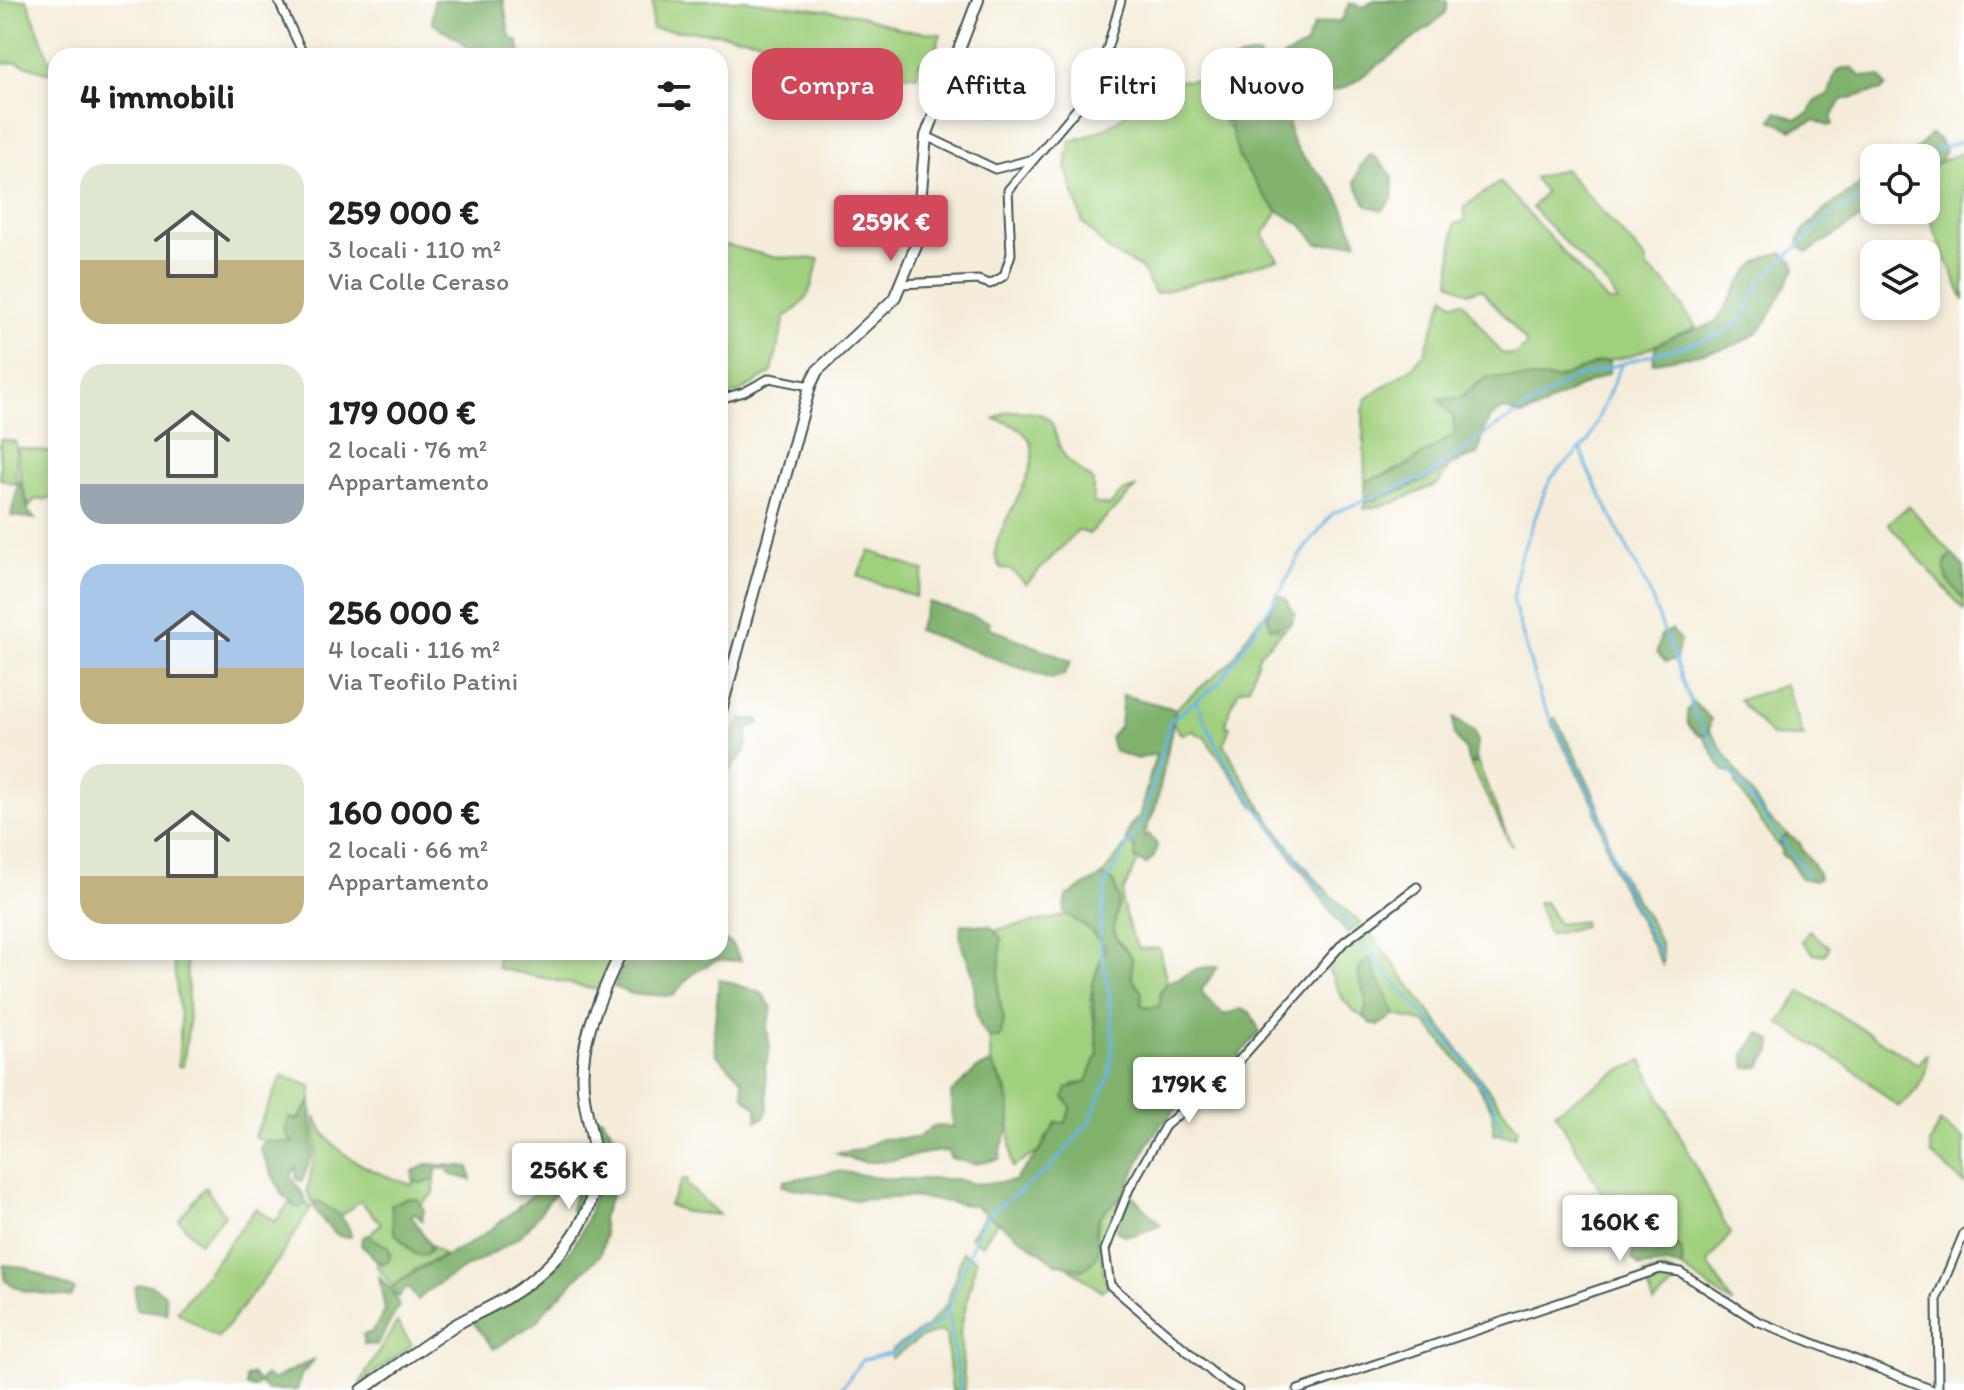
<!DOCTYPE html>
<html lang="it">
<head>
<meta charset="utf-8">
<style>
	:root { --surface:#fff; --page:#f2f2f2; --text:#202124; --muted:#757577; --accent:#d1495b }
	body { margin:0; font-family:Itim,sans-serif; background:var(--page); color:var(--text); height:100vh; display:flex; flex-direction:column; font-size:30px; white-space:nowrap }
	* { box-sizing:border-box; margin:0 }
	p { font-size:26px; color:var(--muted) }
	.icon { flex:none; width:44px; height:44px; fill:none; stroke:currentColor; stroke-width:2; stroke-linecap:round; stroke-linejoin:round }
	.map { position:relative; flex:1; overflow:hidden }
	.side { position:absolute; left:48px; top:48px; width:680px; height:912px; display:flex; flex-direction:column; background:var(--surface); border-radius:24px; box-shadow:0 4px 12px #0003 }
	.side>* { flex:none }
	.guide { position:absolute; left:752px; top:48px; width:760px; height:72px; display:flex; gap:16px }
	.controls { position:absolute; left:1860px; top:144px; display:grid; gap:16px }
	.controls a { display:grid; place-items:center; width:80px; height:80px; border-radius:16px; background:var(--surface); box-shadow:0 4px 12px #0003; font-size:40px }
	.price { position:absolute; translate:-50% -68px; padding:0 18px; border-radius:8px; background:#fff; color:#222; font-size:26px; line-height:52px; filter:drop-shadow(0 2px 4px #0008) }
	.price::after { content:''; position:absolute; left:50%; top:48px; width:24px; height:18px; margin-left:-12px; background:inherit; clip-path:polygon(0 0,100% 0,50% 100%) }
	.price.selected { background:var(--accent); color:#fff }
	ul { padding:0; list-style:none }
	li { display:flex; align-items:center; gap:24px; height:200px; padding:0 32px }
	li span { display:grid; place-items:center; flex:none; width:224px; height:160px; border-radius:24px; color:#555 }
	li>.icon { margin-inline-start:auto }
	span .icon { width:96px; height:96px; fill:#fffc; stroke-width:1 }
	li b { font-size:34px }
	h2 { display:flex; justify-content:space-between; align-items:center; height:96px; padding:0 32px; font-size:34px }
	.tag { padding:0 28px; border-radius:24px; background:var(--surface); box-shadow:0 4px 12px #0003; font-size:28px; line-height:72px }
	.tag.selected { background:var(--accent); color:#fff }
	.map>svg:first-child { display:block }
	.green { fill:#a1d07e; stroke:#608659; stroke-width:2 }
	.forest { fill:#80b26d; stroke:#507850; stroke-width:2 }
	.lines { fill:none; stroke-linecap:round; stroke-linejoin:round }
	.stream { stroke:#6ab5e3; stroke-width:3 }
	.street-casing { stroke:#3f574d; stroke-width:11 }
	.secondary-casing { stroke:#3f574d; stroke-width:14 }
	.street { stroke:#fff; stroke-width:7 }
	.secondary { stroke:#fff; stroke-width:10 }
</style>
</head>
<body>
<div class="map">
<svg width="1964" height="1390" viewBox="0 0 1964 1390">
	<rect width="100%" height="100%" fill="#fff"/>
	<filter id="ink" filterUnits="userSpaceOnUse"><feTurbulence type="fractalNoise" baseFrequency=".0125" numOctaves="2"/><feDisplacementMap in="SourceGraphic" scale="16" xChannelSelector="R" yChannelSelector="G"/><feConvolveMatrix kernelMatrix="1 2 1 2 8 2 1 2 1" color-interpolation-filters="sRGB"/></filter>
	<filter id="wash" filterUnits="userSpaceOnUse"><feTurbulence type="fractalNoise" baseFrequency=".006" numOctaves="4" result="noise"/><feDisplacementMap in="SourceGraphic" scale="32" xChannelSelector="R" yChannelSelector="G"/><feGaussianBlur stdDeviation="1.8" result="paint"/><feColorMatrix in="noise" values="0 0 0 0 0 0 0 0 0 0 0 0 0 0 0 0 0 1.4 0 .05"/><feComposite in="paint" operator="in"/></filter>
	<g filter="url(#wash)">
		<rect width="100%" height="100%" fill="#f5edda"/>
		<g class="green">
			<polygon points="0,0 27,0 55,75 16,62 0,64"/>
			<polygon points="653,0 744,0 856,14 904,30 941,34 930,65 919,63 917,76 884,72 886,59 714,33 652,29"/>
			<path d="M1200 80 1213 110 1235 134 1239 158 1278 211 1263 235 1278 259 1155 294 1141 268 1109 251 1083 223 1066 167 1070 141C1103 133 1134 116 1147 82Z"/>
			<polygon points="1964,152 1964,301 1926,210 1926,167"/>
			<polygon points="1564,169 1645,259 1647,269 1667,284 1696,327 1631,356 1594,363 1573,375 1557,379 1487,377 1459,398 1440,399 1453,417 1455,434 1402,468 1365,482 1363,411 1366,399 1413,367 1425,352 1445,295 1452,303 1463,302 1501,353 1515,355 1526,346 1525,340 1481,289 1468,293 1450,282 1454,224 1466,220 1464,207 1500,182 1608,302 1618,302 1608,286 1532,208 1545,192 1534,178"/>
			<path d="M727 245 773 257 819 259C811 287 812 301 785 317L772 372 738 393 720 397V246Z"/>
			<path d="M1019 411C1063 414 1047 426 1064 455 1069 465 1085 472 1093 481V503L1109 506 1122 492 1137 487 1089 534 1078 530 1026 584 1011 570 1000 568 995 556C996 510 1079 439 995 419L1006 412Z"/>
			<polygon points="0,439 16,442 16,484 0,479"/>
			<polygon points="18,448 56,453 56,498 34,500 29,507 20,477"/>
			<polygon points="1448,469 1438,484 1393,503 1364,509 1365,503 1402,491"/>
			<polygon points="1909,506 1952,554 1945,561 1964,600 1964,610 1888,523"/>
			<polygon points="870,551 924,571 915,597 857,576"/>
			<path d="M1268 610 1267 617 1278 630 1286 628 1260 653 1249 687 1239 690 1230 707 1226 726 1230 727 1224 743C1252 801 1311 883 1361 923L1347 933 1267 822 1266 812 1254 806 1204 737 1193 731 1181 734 1173 723 1175 709 1232 661 1251 630Z"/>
			<polygon points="1786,685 1804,737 1771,736 1739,700"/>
			<path d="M1555 718C1568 743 1583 769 1594 795 1604 818 1608 843 1617 866 1627 892 1668 936 1662 965L1615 872 1594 805 1551 721Z"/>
			<polygon points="1710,731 1767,817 1788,835 1781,839 1778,846 1736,785 1736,775 1724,771 1703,736"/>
			<polygon points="1475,756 1512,847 1470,764 1475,764"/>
			<polygon points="1127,843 1135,847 1138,861 1123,892 1122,903 1132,937 1140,949 1159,948 1167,982 1160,993 1160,1006 1149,1008 1141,1005 1142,993 1132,978 1132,957 1117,940 1113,929 1119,901 1114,882 1102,876"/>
			<polygon points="1537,902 1545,902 1558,924 1583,921 1584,926 1549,935"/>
			<path d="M1069 915 1090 930 1105 948C1099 964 1092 980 1091 997 1090 1024 1110 1055 1086 1083L1073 1084 1064 1097 1071 1106 1065 1124 1046 1136 1040 1151 1012 1167 1007 1089 991 1063 989 1038H1000L1004 1019 998 995 1001 939 995 930Z"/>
			<path d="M1368 930 1518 1129 1515 1136 1494 1134 1492 1110 1477 1083 1426 1023 1395 1015 1369 959 1358 970 1368 1002 1364 1017C1342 1007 1336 985 1326 964L1347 943Z"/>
			<polygon points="1809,930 1829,947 1825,955 1814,954 1802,941"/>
			<polygon points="172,952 186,952 189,1022 183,1066 178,1066 181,1021"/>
			<polygon points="498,952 604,952 611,964 599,990 497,968"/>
			<path d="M1801 991 1918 1064 1927 1054C1928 1078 1917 1093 1898 1107L1857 1072 1779 1023Z"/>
			<polygon points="1642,1061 1730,1234 1708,1263 1733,1304 1682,1268 1683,1259 1661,1237 1634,1248 1555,1112 1615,1073"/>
			<path d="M282 1076 312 1086 311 1102 297 1120 289 1119 286 1134 294 1143C282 1148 265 1143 254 1136Z"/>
			<path d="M315 1116C330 1156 373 1172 412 1185L413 1181 423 1183 435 1180 434 1193 421 1204 417 1199 391 1205C394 1228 396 1240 416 1255L431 1251 430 1245 444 1255 414 1270 393 1287 377 1267V1261L382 1264 389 1261 391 1252 369 1236 381 1223 360 1201 340 1216 316 1202 314 1206 307 1191 316 1151Z"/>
			<polygon points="1940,1122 1964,1139 1964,1184 1931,1154 1930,1144"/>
			<polygon points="683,1179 688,1179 686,1184 719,1215 685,1212 669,1205"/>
			<polygon points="205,1187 225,1215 199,1243 179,1220"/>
			<path d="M1123 1195C1109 1225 1093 1253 1108 1286L1101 1291 1068 1267 1082 1270 1097 1234 1100 1216Z"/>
			<polygon points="306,1202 311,1208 277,1262 218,1338 177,1312 256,1208 275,1222 289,1203 296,1207"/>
			<polygon points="986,1213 997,1222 982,1245 970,1237"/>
			<polygon points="963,1252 976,1260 960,1332 965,1390 952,1390 946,1335 940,1331 922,1337 891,1358 891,1350 928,1326 947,1304"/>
			<polygon points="1664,1270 1683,1276 1654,1303 1644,1274"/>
			<polygon points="397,1322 412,1345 359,1384"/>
		</g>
		<g class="forest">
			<polygon points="434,0 503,0 510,37 518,42 522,56 476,56 460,40 432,23"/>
			<path d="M1374 0H1447C1447 5 1448 8 1446 12 1442 19 1358 80 1348 86 1328 96 1285 89 1289 127 1292 155 1316 166 1331 186 1344 202 1349 223 1357 242L1318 244 1302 225 1278 211 1264 195 1239 158 1230 124 1213 110 1200 80C1222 72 1237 52 1259 55L1263 66V89L1268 91 1283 57 1305 46 1314 25 1342 20 1349 3 1365 7Z"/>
			<polygon points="1843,68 1852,68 1860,76 1881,77 1886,86 1882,90 1842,100 1831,119 1833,124 1828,126 1815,120 1791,130 1771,120 1777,112 1796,119 1810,113 1815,101 1829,94 1836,71"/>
			<polygon points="1931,134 1939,139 1945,151 1940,162 1926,167 1926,158 1908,158"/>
			<polygon points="1370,155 1376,157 1393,177 1393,197 1383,210 1367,206 1355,182 1360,167"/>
			<polygon points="1861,184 1874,184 1874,210 1808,252 1801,248 1798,241 1804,230 1823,211"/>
			<path d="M1783 253 1793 261 1795 269C1783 287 1770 322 1755 334 1733 352 1681 356 1653 363L1655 348C1676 329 1694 333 1715 323 1736 298 1744 255 1783 253Z"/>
			<path d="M1602 361 1609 362V373L1549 402 1543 408 1522 416 1504 409C1482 419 1484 434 1478 455 1443 463 1405 493 1365 503V482L1402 468 1455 434 1453 417 1438 398 1445 401 1459 398 1487 377 1557 379Z"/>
			<polygon points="20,477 29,513 36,519 11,516"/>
			<polygon points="1952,554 1964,567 1964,600 1948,581 1944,566"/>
			<polygon points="1277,594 1286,599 1295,613 1291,624 1271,628 1267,617"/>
			<polygon points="929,602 990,622 988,627 1071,661 1064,675 1051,679 917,630"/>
			<polygon points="1672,630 1680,641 1676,659 1666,662 1657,653 1661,635"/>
			<path d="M1123 695 1175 709C1170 741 1164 769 1157 801 1155 813 1147 824 1144 837L1149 834 1157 845 1154 857 1146 864 1135 859V847L1126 840 1129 827 1139 817 1156 754 1137 759 1114 751 1110 737 1120 725Z"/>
			<polygon points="1693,702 1711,719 1708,734 1698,735 1688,725 1687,711"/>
			<polygon points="1454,718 1474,731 1478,742 1475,764 1468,761 1466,751 1454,735"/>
			<polygon points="743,719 758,719 760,723 749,729 745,752 727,773 720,786 720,753"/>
			<path d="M1788 835 1800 843C1804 858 1816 864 1819 878L1815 881 1801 878 1790 860 1781 855V839Z"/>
			<path d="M1102 876 1114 882 1119 901 1113 929 1117 940 1132 957V978L1142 993 1141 1005 1149 1008 1160 1006V993L1167 982C1191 977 1188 965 1218 967L1202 989 1203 995 1224 1015 1240 1009 1250 1012 1260 1032 1239 1055 1245 1063 1237 1078 1224 1086 1215 1077C1192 1096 1164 1116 1149 1142 1140 1158 1134 1176 1124 1192 1118 1202 1106 1208 1099 1218 1087 1238 1114 1251 1082 1270L1056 1263 975 1206 911 1197 856 1200 782 1186 784 1181 838 1171 888 1179H955L975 1184 1014 1181 1040 1151 1056 1122 1065 1123 1071 1107 1064 1097 1067 1088 1086 1083 1098 1054 1092 986 1105 948 1090 930 1064 912 1067 896Z"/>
			<path d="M962 924 991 926 1001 939 998 995 1004 1019 1000 1038H989C970 1019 978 995 972 972 967 955 956 943 962 924Z"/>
			<polygon points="720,938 731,943 741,961 716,960 691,975 673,996 632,994 614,987 629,952 720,952"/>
			<path d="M1369 958 1395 1015 1379 1025 1370 1023 1364 1017C1365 1010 1368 1004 1366 998 1360 980 1351 973 1369 958Z"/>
			<polygon points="719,979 762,993 772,1008 767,1027 770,1049 765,1067 768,1108 765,1117 757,1121 757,1108 744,1097 742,1080 716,1054 714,1032"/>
			<polygon points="1760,1033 1772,1041 1771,1051 1759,1067 1746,1068 1744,1054"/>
			<path d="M991 1063C1003 1085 1015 1103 1008 1129 1005 1141 1000 1145 1000 1159L974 1164 950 1158 948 1151C908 1152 874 1174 836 1153L861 1150 880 1139 918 1138 933 1126 953 1127 951 1093 977 1069Z"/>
			<polygon points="311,1102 313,1153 302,1181 296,1179 296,1167 290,1176 305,1197 305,1205 299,1208 282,1195 260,1149 264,1141 294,1143 286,1134 289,1118 297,1120"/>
			<path d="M594 1116 602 1118 615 1137 621 1157 616 1183 602 1218 605 1237 600 1255 547 1308 538 1321 494 1349 472 1321C571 1276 608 1225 594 1116Z"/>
			<path d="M578 1145 588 1149 592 1174 580 1219 575 1218 571 1210 577 1183 571 1180C551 1189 538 1223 517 1238 486 1261 447 1272 418 1300L407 1287 398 1297 392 1291 399 1306 377 1345 364 1344 363 1335 372 1332 385 1311 379 1277 390 1289C414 1270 438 1260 465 1246 488 1233 509 1215 529 1198 548 1181 551 1153 578 1145Z"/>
			<polygon points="429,1164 469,1167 471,1180 451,1175 447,1168 436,1169 435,1180 423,1183 413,1181 413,1171"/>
			<path d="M1130 1193 1161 1225C1148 1230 1127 1242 1116 1230Z"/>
			<polygon points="409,1198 417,1199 424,1210 422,1220 414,1213 411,1215 430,1245 427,1254 416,1255 394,1232 391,1204"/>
			<path d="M318 1201C332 1209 350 1220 351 1237L339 1236C329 1228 318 1218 314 1206Z"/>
			<polygon points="367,1235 388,1247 390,1257 386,1263 377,1261 361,1245 362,1238"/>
			<polygon points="1661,1237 1671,1239 1682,1250 1682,1268 1667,1264 1640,1267 1632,1259 1634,1248"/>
			<polygon points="4,1265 24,1267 75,1290 70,1297 24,1291 5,1281"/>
			<polygon points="140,1284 151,1285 165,1294 167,1313 136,1309 135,1287"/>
			<polygon points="315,1359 301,1375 297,1390 266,1390 260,1383 254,1388 246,1386 246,1377 252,1374 259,1382 266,1375 272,1380"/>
		</g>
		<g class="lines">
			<g class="stream">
				<polyline points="1915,158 1964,140"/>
				<polyline points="1621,365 1588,442 1552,477 1545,491 1519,561 1513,600 1540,698 1594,800 1617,870 1661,956"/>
				<polyline points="1581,448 1587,468 1648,589 1697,719 1734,776 1808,875"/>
				<polyline points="1281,590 1300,555 1333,513 1431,475 1476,440 1573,378 1719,335 1744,319 1760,283 1828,217 1874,191"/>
				<path d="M1197 701C1228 787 1298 855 1351 929"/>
				<path d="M1356 936C1395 993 1490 1065 1501 1131"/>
				<polyline points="948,1311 960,1390"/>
				<polyline points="892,1352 939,1322 952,1301 978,1229 991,1212 1048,1170 1089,1122 1109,1076 1113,1044 1110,998 1099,938 1106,883 1144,818 1170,721 1220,682 1279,593"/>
				<polyline points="840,1390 862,1360 891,1353"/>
			</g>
		</g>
	</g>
	<g filter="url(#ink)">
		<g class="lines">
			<defs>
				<g id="street">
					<polyline points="278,0 304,56"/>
					<polyline points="926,136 995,169 1033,159"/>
					<polyline points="901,284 978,280 990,284 1004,276 1011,254 1008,190 1097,85 1121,0"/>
					<polyline points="720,399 744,392 770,378 810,386"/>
					<polyline points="1238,1390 1221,1380 1110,1285 1105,1250 1129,1189 1165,1126 1236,1064 1344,942 1417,887"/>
					<polyline points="1298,1390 1660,1269 1680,1272 1757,1321 1933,1390"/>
					<polyline points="1938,1390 1937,1298 1964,1233"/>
				</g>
				<g id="secondary">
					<polyline points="720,714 810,386 817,371 894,299 916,246 926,136 978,0"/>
					<path d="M362 1390C392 1369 422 1347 452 1327 469 1316 489 1309 506 1298 551 1271 595 1224 596 1169 596 1145 587 1121 584 1097 576 1044 600 998 621 952"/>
				</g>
			</defs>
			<use href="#street" class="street-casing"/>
			<use href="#secondary" class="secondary-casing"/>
			<use href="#street" class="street"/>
			<use href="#secondary" class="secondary"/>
		</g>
	</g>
</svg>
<div class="controls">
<a><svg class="icon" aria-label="locate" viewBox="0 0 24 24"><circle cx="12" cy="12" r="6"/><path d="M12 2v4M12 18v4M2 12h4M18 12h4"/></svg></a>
<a><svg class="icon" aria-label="layers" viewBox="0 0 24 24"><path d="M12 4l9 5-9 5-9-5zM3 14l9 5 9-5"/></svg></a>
</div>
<b class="price selected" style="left:891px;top:263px">259K €</b>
<b class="price" style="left:1189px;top:1125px">179K €</b>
<b class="price" style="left:569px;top:1211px">256K €</b>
<b class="price" style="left:1620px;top:1263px">160K €</b>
<div class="guide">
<a class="tag selected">Compra</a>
<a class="tag">Affitta</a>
<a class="tag">Filtri</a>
<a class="tag">Nuovo</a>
</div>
<section class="side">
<h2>4 immobili<svg class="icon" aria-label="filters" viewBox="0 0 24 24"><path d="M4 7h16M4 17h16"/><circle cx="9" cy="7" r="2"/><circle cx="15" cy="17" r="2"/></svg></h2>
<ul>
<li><span style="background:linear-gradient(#dfe7d0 60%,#c2b280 0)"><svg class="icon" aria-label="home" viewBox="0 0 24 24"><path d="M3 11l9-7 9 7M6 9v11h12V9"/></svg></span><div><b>259 000 €</b><p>3 locali · 110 m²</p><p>Via Colle Ceraso</p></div></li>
<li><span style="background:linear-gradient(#dfe7d0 75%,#9aa5b1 0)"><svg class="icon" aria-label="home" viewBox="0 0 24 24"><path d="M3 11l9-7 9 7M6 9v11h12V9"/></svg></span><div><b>179 000 €</b><p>2 locali · 76 m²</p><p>Appartamento</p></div></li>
<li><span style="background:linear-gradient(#a9c7e8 65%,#c2b280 0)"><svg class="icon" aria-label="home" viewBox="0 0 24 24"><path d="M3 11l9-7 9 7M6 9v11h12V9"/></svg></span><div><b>256 000 €</b><p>4 locali · 116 m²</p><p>Via Teofilo Patini</p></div></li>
<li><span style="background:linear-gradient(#dfe7d0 70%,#c2b280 0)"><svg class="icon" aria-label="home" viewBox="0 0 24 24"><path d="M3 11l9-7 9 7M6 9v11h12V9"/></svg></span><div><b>160 000 €</b><p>2 locali · 66 m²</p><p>Appartamento</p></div></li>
</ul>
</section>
</div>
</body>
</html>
